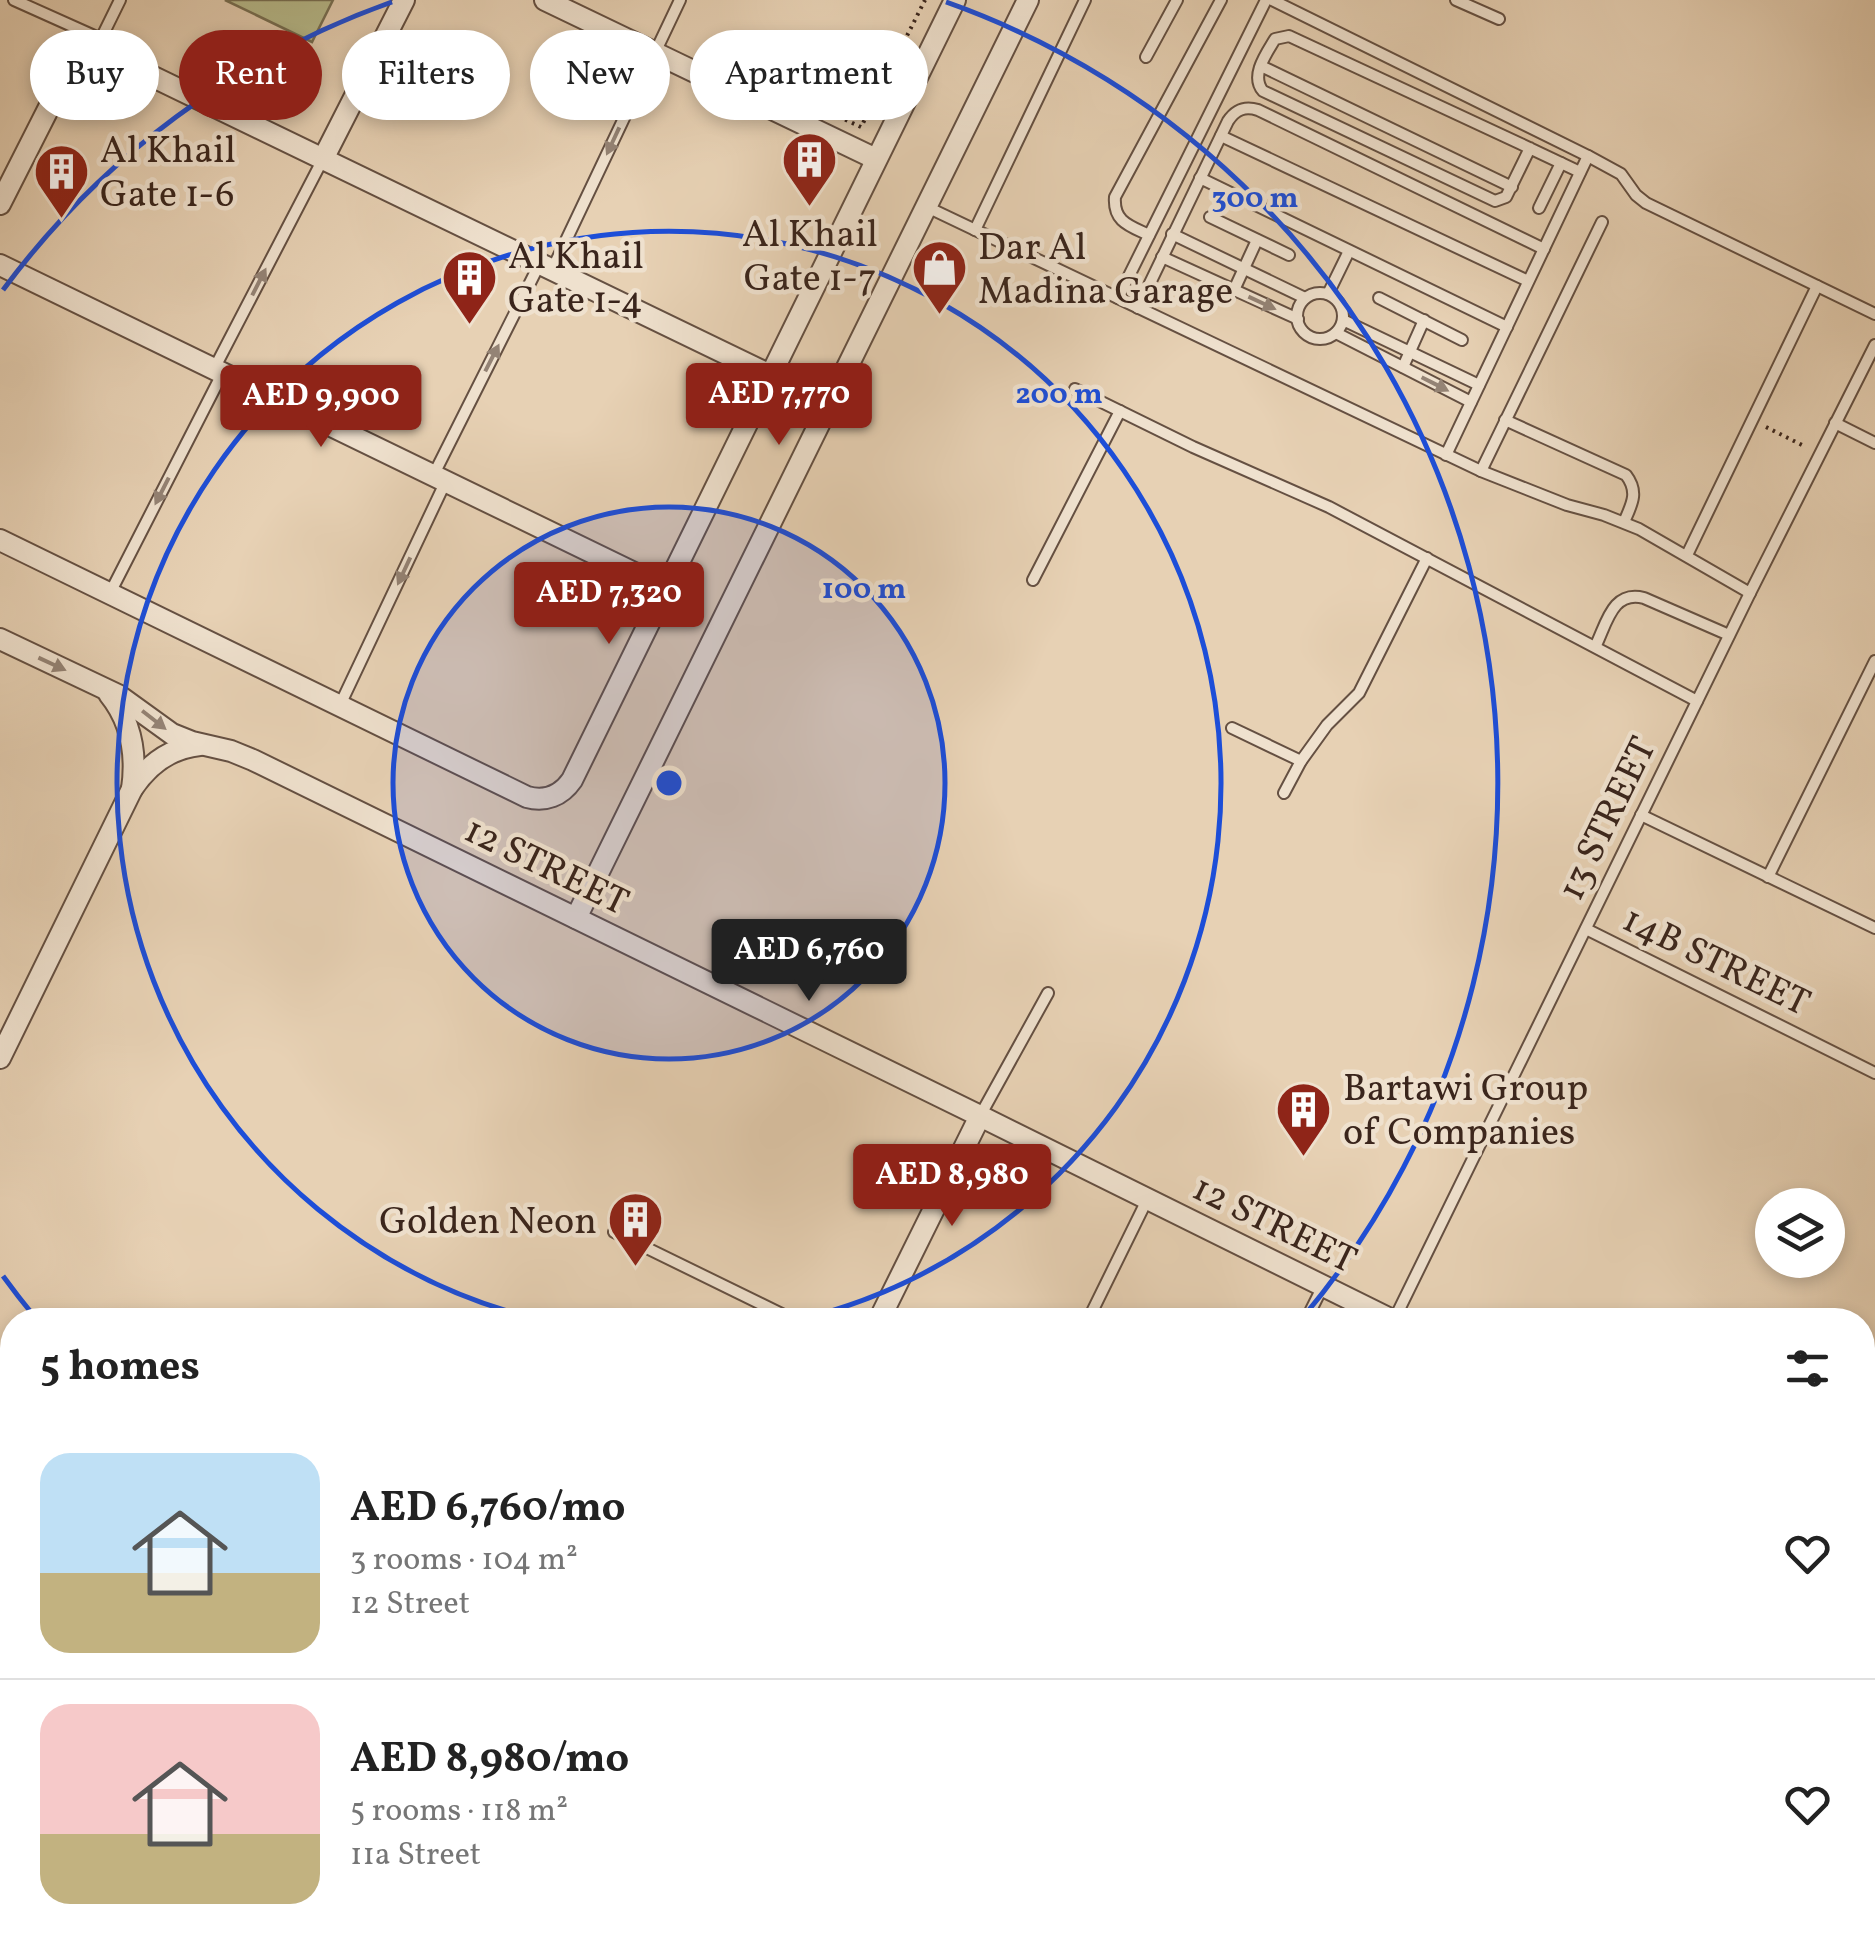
<!DOCTYPE html>
<html lang="en">
<head>
<meta charset="utf-8">
<style>
	:root { --surface:#fff; --page:#f2f2f2; --text:#222; --muted:#767676; --line:#e0e0e0; --accent:#8f2418 }
	body { margin:0; font-family:Vollkorn,serif; background:var(--page); color:var(--text); height:100vh; display:flex; flex-direction:column; font-size:38px; white-space:nowrap }
	* { box-sizing:border-box; margin:0 }
	p { font-size:32px; color:var(--muted) }
	.icon { flex:none; width:55px; height:55px; fill:none; stroke:currentColor; stroke-width:2; stroke-linecap:round; stroke-linejoin:round }
	.map { position:relative; flex:1; overflow:hidden }
	.details { position:absolute; left:0px; top:1308px; width:1875px; height:642px; display:flex; flex-direction:column; background:var(--surface); border-radius:40px 40px 0 0; box-shadow:0 5px 15px #0003 }
	.details>* { flex:none }
	.top-card { position:absolute; left:30px; top:30px; width:1000px; height:90px; display:flex; gap:20px }
	.fabs { position:absolute; left:1755px; top:1188px; display:grid; gap:20px }
	.fabs a { display:grid; place-items:center; width:90px; height:90px; border-radius:50%; background:var(--surface); box-shadow:0 5px 15px #0003; font-size:50px }
	.price { position:absolute; translate:-50% -85px; padding:0 22px; border-radius:10px; background:var(--accent); color:#fff; font-size:32px; line-height:65px; filter:drop-shadow(0 2px 5px #0008) }
	.price::after { content:''; position:absolute; left:50%; top:60px; width:30px; height:22px; margin-left:-15px; background:inherit; clip-path:polygon(0 0,100% 0,50% 100%) }
	.price.on { background:#222; color:#fff }
	ul { padding:0; list-style:none }
	li { display:flex; align-items:center; gap:30px; height:250px; padding:0 40px }
	li+li { border-top:2px solid var(--line) }
	li span { display:grid; place-items:center; flex:none; width:280px; height:200px; border-radius:30px; color:#555 }
	li>.icon { margin-inline-start:auto }
	span .icon { width:120px; height:120px; fill:#fffc; stroke-width:1 }
	li b { font-size:42px }
	h2 { display:flex; justify-content:space-between; align-items:center; height:120px; padding:0 40px; font-size:42px }
	.chip { padding:0 35px; border-radius:45px; background:var(--surface); box-shadow:0 5px 15px #0003; font-size:35px; line-height:90px }
	.chip.on { background:var(--accent); color:#fff }
	.map>svg:first-child { display:block }
	.green { fill:#b7bb8c; stroke:#787054; stroke-width:2.5 }
	.lines { fill:none; stroke-linecap:round; stroke-linejoin:round }
	.service-casing { stroke:#655042; stroke-width:14 }
	.minor-casing { stroke:#655042; stroke-width:24 }
	.path { stroke:#3a251c; stroke-width:4; stroke-dasharray:2.5 5; stroke-linecap:butt }
	.service { stroke:#efe1ce; stroke-width:10 }
	.minor { stroke:#efe1ce; stroke-width:20 }
	.oneway { fill:#948375 }
	.ring { fill:none; stroke:#1d4ed8; stroke-width:5 }
	.labels { text-anchor:middle; stroke-width:9; stroke-linejoin:round; paint-order:stroke }
	.poi-label { font-size:38px; fill:#3a251c; stroke:#efe1ce; text-anchor:start }
	.street-label { font-size:38px; fill:#3a251c; stroke:#efe1ce }
	.centre { fill:#1d4ed8; stroke:#efe1ce; stroke-width:5 }
	.ring-label { font-size:30px; text-anchor:middle; font-weight:bold; fill:#1d4ed8; stroke:#efe1ce; stroke-width:9; stroke-linejoin:round; paint-order:stroke }
</style>
</head>
<body>
<div class="map">
<svg width="1875" height="1948" viewBox="0 0 1875 1948">
	<rect width="100%" height="100%" fill="#e7d1b4"/>
	<filter id="stains"><feTurbulence type="fractalNoise" baseFrequency=".002" numOctaves="4"/><feColorMatrix values="0 0 0 0 .2 0 0 0 0 .09 0 0 0 0 .02 0 0 0 .5 -.17"/></filter>
	<radialGradient id="worn" r=".72"><stop offset=".6" stop-color="#630" stop-opacity="0"/><stop offset="1" stop-color="#630" stop-opacity=".3"/></radialGradient>
	<polygon class="green" points="225,0 333,0 312,42"/>
	<g class="lines">
		<defs>
			<g id="service">
				<polyline points="14,0 101,39"/>
				<polyline points="1272,0 1588,156 1621,174 1636,195 1646,203 1875,314"/>
				<polyline points="1456,0 1499,19"/>
				<polyline points="93,55 120,0"/>
				<polyline points="1146,57 1177,0"/>
				<polyline points="1261,66 1512,187"/>
				<polyline points="1221,136 1528,281"/>
				<path d="M1530 148 1506 197 1495 201 1263 91C1250 76 1266 54 1275 39L1289 36 1521 144 1580 172"/>
				<polyline points="1200,178 1507,327"/>
				<polyline points="927,207 1481,471 1567,505 1604,515 1639,529 1750,593"/>
				<polyline points="1539,208 1561,163"/>
				<polyline points="1210,217 1289,255"/>
				<polyline points="975,230 1085,0"/>
				<polyline points="1172,234 1305,298"/>
				<path d="M1149 235C1130 226 1113 222 1115 197L1221 0"/>
				<polyline points="1162,257 1298,319"/>
				<polyline points="552,270 680,0"/>
				<polyline points="1234,290 1257,240"/>
				<circle cx="1320" cy="316" r="23"/>
				<polyline points="1328,294 1349,251"/>
				<polyline points="1118,298 1266,0"/>
				<polyline points="1379,298 1462,340"/>
				<path d="M1138 308 1228 121C1236 109 1245 106 1258 110L1544 249"/>
				<polyline points="1343,320 1479,385"/>
				<polyline points="1336,333 1471,402"/>
				<polyline points="1403,367 1424,320"/>
				<polyline points="214,369 323,159"/>
				<polyline points="1075,389 1193,447 1329,507 1697,701"/>
				<path d="M1505 420 1626 475C1639 492 1632 504 1624 522"/>
				<polyline points="1835,423 1875,443"/>
				<polyline points="1446,455 1588,156"/>
				<polyline points="1481,471 1602,222"/>
				<polyline points="433,476 539,265"/>
				<polyline points="1687,555 1817,286"/>
				<polyline points="1033,580 1120,411"/>
				<polyline points="109,595 222,374"/>
				<path d="M1596 645C1607 622 1613 590 1644 598L1729 635"/>
				<polyline points="340,705 445,483"/>
				<polyline points="1232,728 1301,761"/>
				<polyline points="1284,793 1301,761 1327,725 1359,693 1427,558"/>
				<polyline points="1641,815 1875,928"/>
				<polyline points="1768,877 1875,661"/>
				<polyline points="1586,929 1875,1073"/>
				<polyline points="980,1116 1048,993"/>
				<polyline points="614,1232 794,1320"/>
				<polyline points="1088,1320 1147,1200"/>
				<polyline points="1306,1320 1323,1286"/>
				<polyline points="1394,1320 1750,593 1875,345"/>
				<polyline points="1862,1750 1875,1756"/>
				<polyline points="1114,1938 1136,1948"/>
				<polyline points="1543,1938 1564,1948"/>
				<polyline points="1744,1938 1766,1948"/>
				<polyline points="552,1948 557,1938"/>
				<polyline points="755,1948 760,1938"/>
				<polyline points="1684,1948 1695,1938"/>
			</g>
			<g id="minor">
				<polyline points="545,0 876,159"/>
				<polyline points="323,159 404,0"/>
				<path d="M0 204 68 70C80 57 93 53 110 56L770 375"/>
				<polyline points="0,265 665,588"/>
				<path d="M0 540 527 797C545 802 561 796 572 780L955 0"/>
				<polyline points="0,639 118,695 172,734 192,742 231,751 253,760 980,1116 1392,1320"/>
				<path d="M109 694C131 721 137 754 132 789"/>
				<polyline points="576,918 1028,0"/>
				<path d="M0 1058 132 789C148 765 169 748 200 745"/>
				<polyline points="879,1320 980,1116"/>
				<polyline points="0,1493 12,1499"/>
				<polyline points="1862,1550 1875,1556"/>
				<polyline points="0,1731 12,1727"/>
				<polyline points="0,1834 12,1830"/>
				<polyline points="1576,1948 1581,1938"/>
			</g>
		</defs>
		<use href="#service" class="service-casing"/>
		<use href="#minor" class="minor-casing"/>
		<g class="path">
			<polyline points="784,91 861,127 925,0"/>
			<polyline points="1766,427 1806,447"/>
			<polyline points="93,1948 98,1938"/>
		</g>
		<use href="#service" class="service"/>
		<use href="#minor" class="minor"/>
	</g>
	<defs><path id="oneway-solid" d="M-6-.8H1V-3.2L6.5 0L1 3.2V.8H-6Z" transform="scale(2.5)"/></defs>
	<g class="oneway">
		<use href="#oneway-solid" transform="translate(613 141) rotate(115)"/>
		<use href="#oneway-solid" transform="translate(259 282) rotate(-63)"/>
		<use href="#oneway-solid" transform="translate(1262 303) rotate(25)"/>
		<use href="#oneway-solid" transform="translate(492 358) rotate(-63)"/>
		<use href="#oneway-solid" transform="translate(1435 384) rotate(27)"/>
		<use href="#oneway-solid" transform="translate(162 491) rotate(117)"/>
		<use href="#oneway-solid" transform="translate(404 571) rotate(115)"/>
		<use href="#oneway-solid" transform="translate(52 664) rotate(25)"/>
		<use href="#oneway-solid" transform="translate(154 720) rotate(38)"/>
	</g>
	<circle cx="669" cy="783" r="276" fill="#1d4ed8" fill-opacity=".12"/>
	<g class="ring">
		<circle cx="669" cy="783" r="276"/>
		<path d="M540 1320A552 552 0 1 1 798 1320"/>
		<path d="M34 1316A829 829 0 0 1 3 1276M3 290A829 829 0 0 1 392 2M946 2A829 829 0 0 1 1304 1316"/>
	</g>
	<defs>
		<symbol id="building-pin" viewBox="-11 -11 22 30"><path d="M0 17L-7.5 6A9.5 9.5 0 1 1 7.5 6Z" fill="#8f2418" stroke="#efe1ce"/><path d="M-4-6H4V6H1V3H-1V6H-4ZM-2.5-4.3h1.7v1.8h-1.7ZM.8-4.3h1.7v1.8H.8ZM-2.5-1h1.7V.8h-1.7ZM.8-1h1.7V.8H.8Z" fill="#fff"/></symbol>
		<symbol id="shop-pin" viewBox="-11 -11 22 30"><path d="M0 17L-7.5 6A9.5 9.5 0 1 1 7.5 6Z" fill="#8f2418" stroke="#efe1ce"/><path d="M-5-2.5h2.3a2.7 3.5 0 0 1 5.4 0H5L5.5 6h-11ZM-1.5-2.5h3a1.5 2.3 0 0 0-3 0Z" fill="#fff"/></symbol>
	</defs>
	<g fill-rule="evenodd">
		<use href="#building-pin" x="778" y="128" width="63" height="86"/>
		<use href="#building-pin" x="30" y="140" width="63" height="86"/>
		<use href="#shop-pin" x="908" y="236" width="63" height="86"/>
		<use href="#building-pin" x="438" y="246" width="63" height="86"/>
		<use href="#building-pin" x="1272" y="1078" width="63" height="86"/>
		<use href="#building-pin" x="604" y="1188" width="63" height="86"/>
	</g>
	<g class="labels">
		<g class="poi-label">
			<text x="100" y="162">Al Khail<tspan x="100" dy="44">Gate 1-6</tspan></text>
			<text x="810" y="246" text-anchor="middle">Al Khail<tspan x="810" dy="44">Gate 1-7</tspan></text>
			<text x="978" y="259">Dar Al<tspan x="978" dy="44">Madina Garage</tspan></text>
			<text x="508" y="268">Al Khail<tspan x="508" dy="44">Gate 1-4</tspan></text>
			<text x="1343" y="1100">Bartawi Group<tspan x="1343" dy="44">of Companies</tspan></text>
			<text x="597" y="1233" text-anchor="end">Golden Neon</text>
		</g>
		<g class="street-label">
			<text transform="translate(1606 818) rotate(-64)" y="13">13 STREET</text>
			<text transform="translate(547 865) rotate(26)" y="13">12 STREET</text>
			<text transform="translate(1717 960) rotate(26)" y="13">14B STREET</text>
			<text transform="translate(1275 1223) rotate(26)" y="13">12 STREET</text>
		</g>
	</g>
	<circle cx="669" cy="783" r="15" class="centre"/>
	<g class="ring-label">
		<text x="1255" y="207">300 m</text>
		<text x="1059" y="403">200 m</text>
		<text x="864" y="598">100 m</text>
	</g>
	<rect width="100%" height="100%" filter="url(#stains)"/>
	<rect width="100%" height="100%" fill="url(#worn)"/>
</svg>
<div class="fabs">
<a><svg class="icon" aria-label="layers" viewBox="0 0 24 24"><path d="M12 4l9 5-9 5-9-5zM3 14l9 5 9-5"/></svg></a>
</div>
<b class="price" style="left:779px;top:448px">AED 7,770</b>
<b class="price" style="left:321px;top:450px">AED 9,900</b>
<b class="price" style="left:609px;top:647px">AED 7,320</b>
<b class="price on" style="left:809px;top:1004px">AED 6,760</b>
<b class="price" style="left:952px;top:1229px">AED 8,980</b>
<div class="top-card">
<a class="chip">Buy</a>
<a class="chip on">Rent</a>
<a class="chip">Filters</a>
<a class="chip">New</a>
<a class="chip">Apartment</a>
</div>
<section class="details">
<h2>5 homes<svg class="icon" aria-label="filters" viewBox="0 0 24 24"><path d="M4 7h16M4 17h16"/><circle cx="9" cy="7" r="2"/><circle cx="15" cy="17" r="2"/></svg></h2>
<ul>
<li><span style="background:linear-gradient(#bfe0f5 60%,#c2b280 0)"><svg class="icon" aria-label="home" viewBox="0 0 24 24"><path d="M3 11l9-7 9 7M6 9v11h12V9"/></svg></span><div><b>AED 6,760/mo</b><p>3 rooms · 104 m²</p><p>12 Street</p></div><svg class="icon" aria-label="heart" viewBox="0 0 24 24"><path d="M12 20l-8-8c-3-5 5-10 8-4 3-6 11-1 8 4z"/></svg></li>
<li><span style="background:linear-gradient(#f6c9c9 65%,#c2b280 0)"><svg class="icon" aria-label="home" viewBox="0 0 24 24"><path d="M3 11l9-7 9 7M6 9v11h12V9"/></svg></span><div><b>AED 8,980/mo</b><p>5 rooms · 118 m²</p><p>11a Street</p></div><svg class="icon" aria-label="heart" viewBox="0 0 24 24"><path d="M12 20l-8-8c-3-5 5-10 8-4 3-6 11-1 8 4z"/></svg></li>
</ul>
</section>
</div>
</body>
</html>
